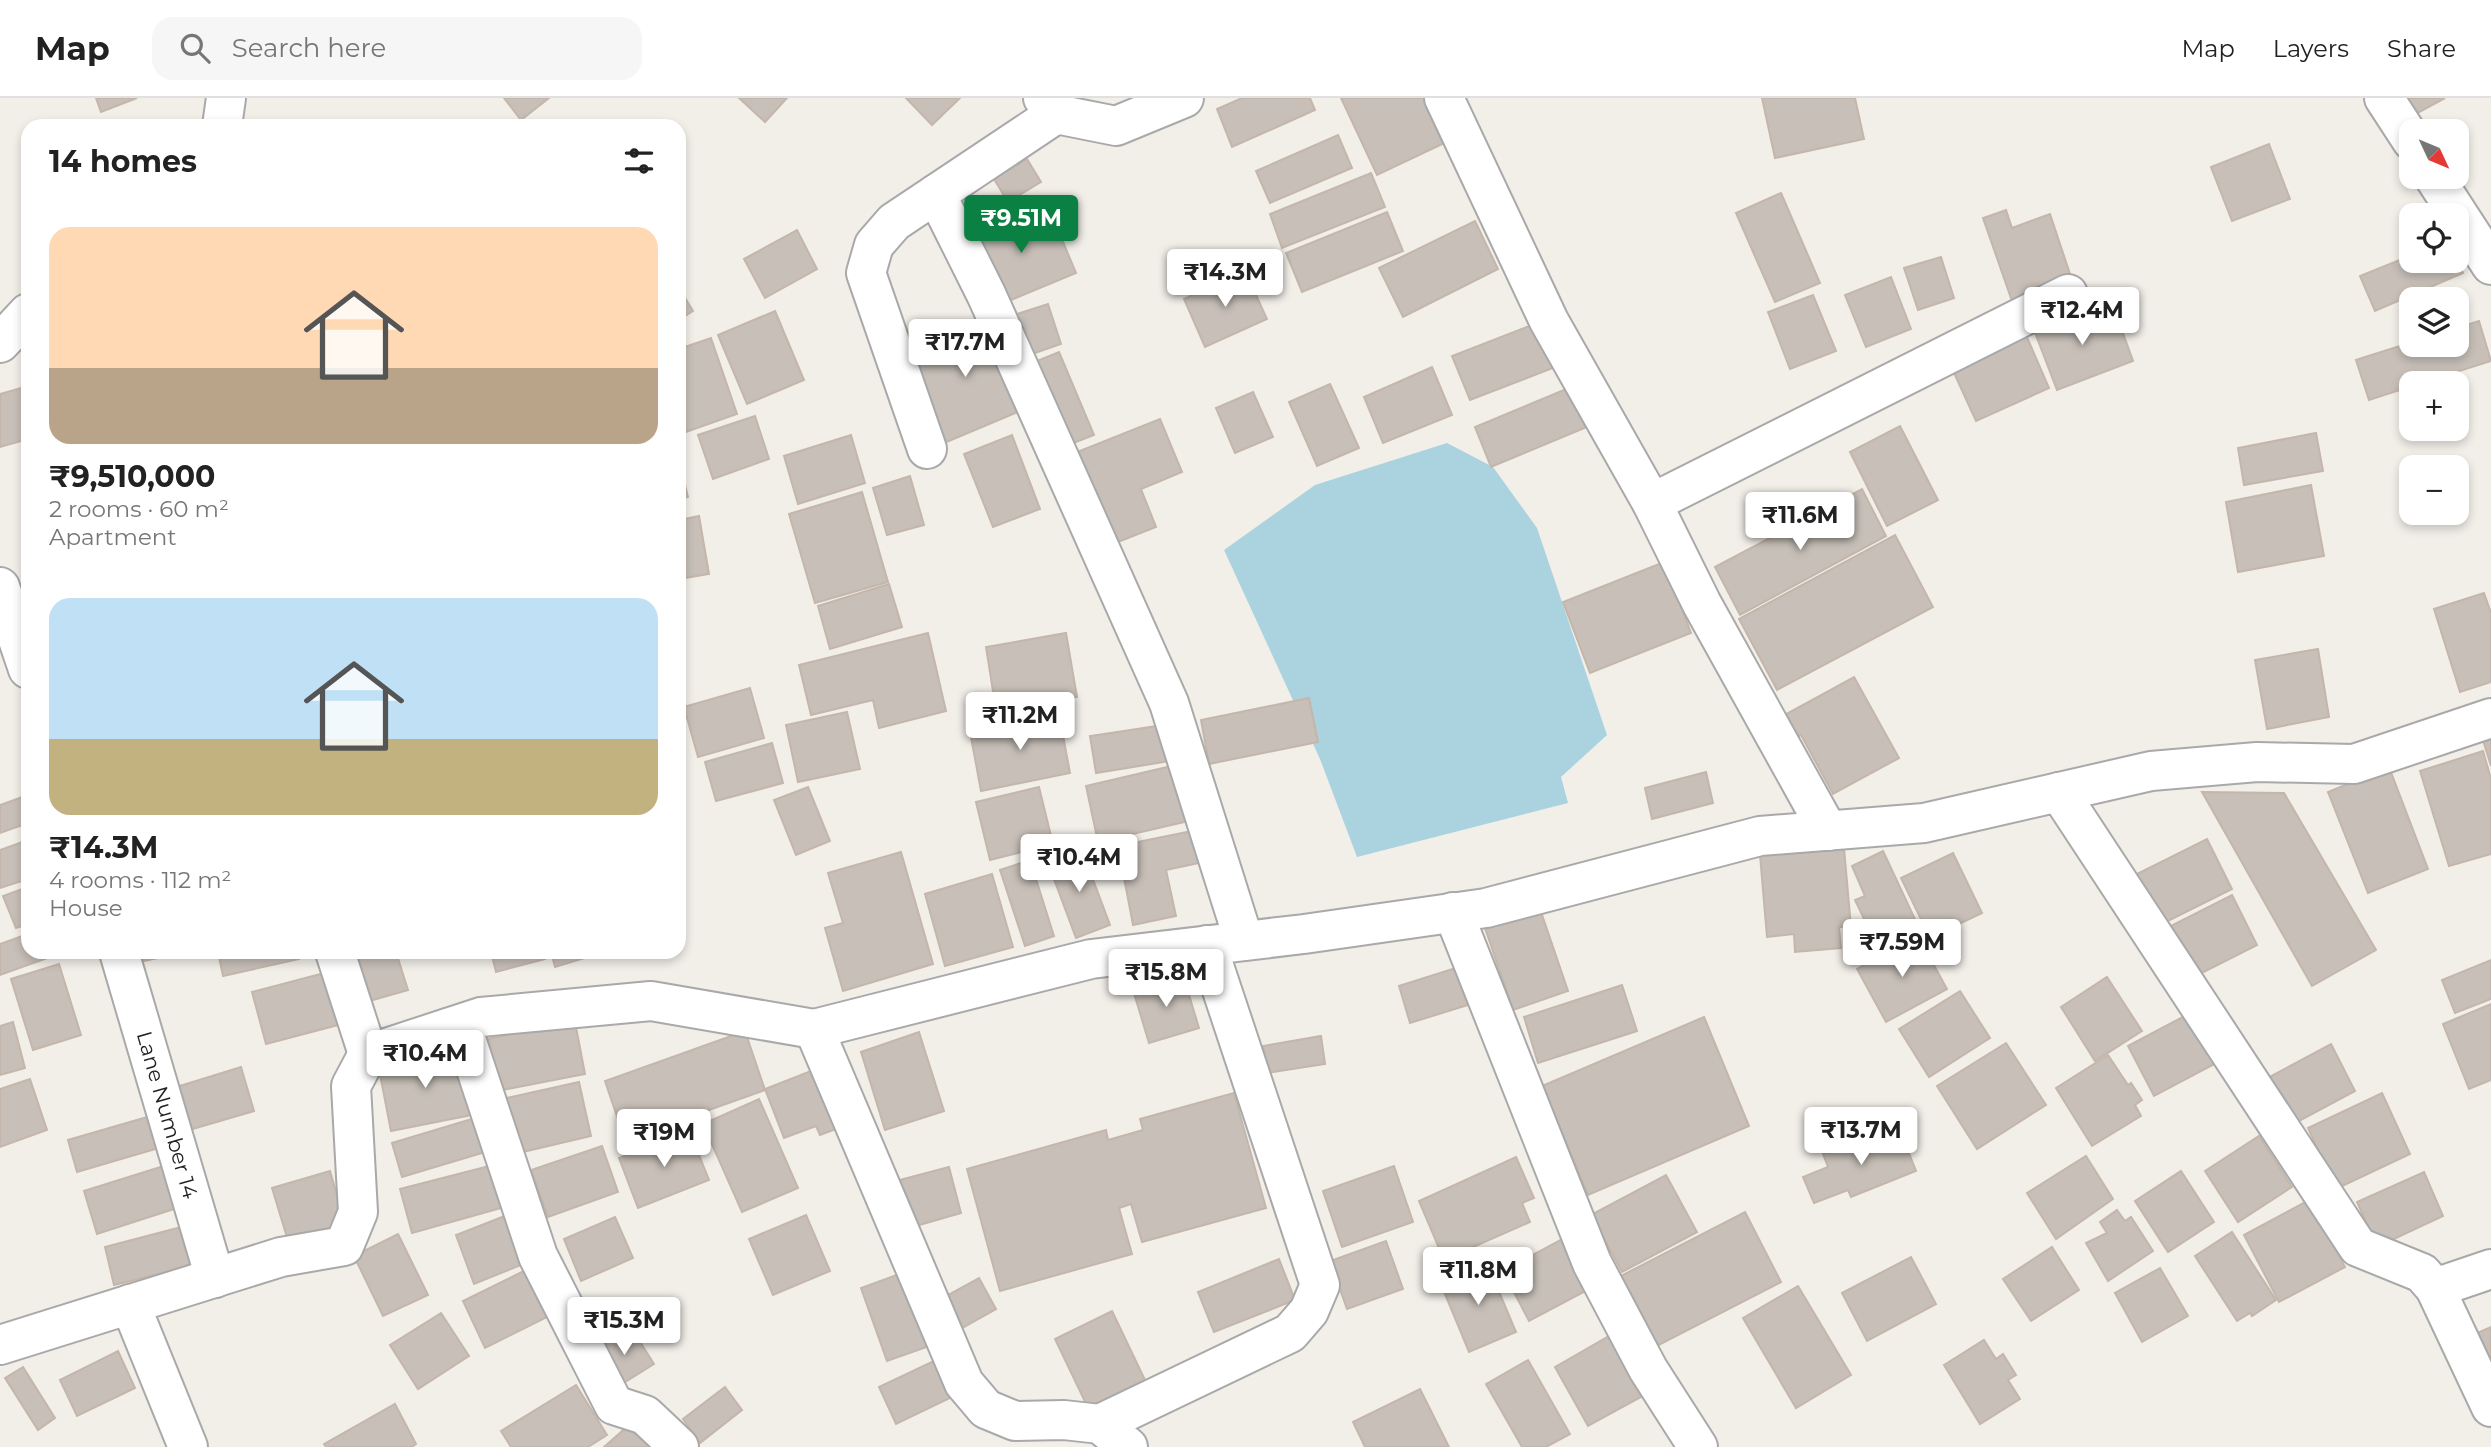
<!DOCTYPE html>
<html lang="en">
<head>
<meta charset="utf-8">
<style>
	:root { --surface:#fff; --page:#f6f6f6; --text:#222; --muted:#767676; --line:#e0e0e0; --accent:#0b8043 }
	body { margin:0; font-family:Montserrat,sans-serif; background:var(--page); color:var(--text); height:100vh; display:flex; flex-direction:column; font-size:26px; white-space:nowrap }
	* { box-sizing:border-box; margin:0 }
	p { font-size:23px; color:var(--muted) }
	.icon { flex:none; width:38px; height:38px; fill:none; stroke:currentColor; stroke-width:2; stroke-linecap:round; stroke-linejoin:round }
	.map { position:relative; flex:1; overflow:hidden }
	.panel { position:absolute; left:21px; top:21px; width:665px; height:840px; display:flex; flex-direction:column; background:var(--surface); border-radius:21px; box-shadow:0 4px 10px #0003 }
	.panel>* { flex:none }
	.needle { width:46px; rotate:134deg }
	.controls { position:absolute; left:2399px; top:21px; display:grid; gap:14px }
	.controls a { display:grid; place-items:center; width:70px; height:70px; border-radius:14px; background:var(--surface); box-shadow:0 4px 10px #0003; font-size:35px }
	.price { position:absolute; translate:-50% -60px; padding:0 16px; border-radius:7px; background:#fff; color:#222; font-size:23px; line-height:46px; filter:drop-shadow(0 2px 4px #0008) }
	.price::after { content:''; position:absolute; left:50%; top:42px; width:21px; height:16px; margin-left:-10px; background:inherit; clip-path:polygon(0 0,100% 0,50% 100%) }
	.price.on { background:var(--accent); color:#fff }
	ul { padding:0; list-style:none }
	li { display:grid; align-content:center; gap:14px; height:371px; padding:0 28px }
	li span { display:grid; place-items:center; height:217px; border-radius:21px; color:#555 }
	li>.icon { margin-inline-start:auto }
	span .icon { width:126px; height:126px; fill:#fffc; stroke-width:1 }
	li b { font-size:30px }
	h2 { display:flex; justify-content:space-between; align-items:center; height:84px; padding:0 28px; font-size:30px }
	header { display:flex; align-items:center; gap:42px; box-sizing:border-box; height:98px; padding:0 35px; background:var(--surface); border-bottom:2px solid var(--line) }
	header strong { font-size:33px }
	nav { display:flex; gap:38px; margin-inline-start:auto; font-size:24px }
	.search { width:490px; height:63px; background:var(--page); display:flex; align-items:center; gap:18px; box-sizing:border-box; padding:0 24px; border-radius:21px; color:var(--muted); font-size:26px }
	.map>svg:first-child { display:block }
	.water { fill:#aad3df }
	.building { fill:#c7bfb8; stroke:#c4b6ab; stroke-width:2 }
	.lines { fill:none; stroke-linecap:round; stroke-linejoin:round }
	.minor-casing { stroke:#a9a9a9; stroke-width:42 }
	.minor { stroke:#fff; stroke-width:38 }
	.labels { text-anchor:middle; stroke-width:7; stroke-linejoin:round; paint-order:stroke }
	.street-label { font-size:21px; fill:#222; stroke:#fff }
</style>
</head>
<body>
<header>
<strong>Map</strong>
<div class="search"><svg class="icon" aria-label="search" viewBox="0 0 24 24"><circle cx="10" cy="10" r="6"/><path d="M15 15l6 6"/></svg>Search here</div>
<nav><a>Map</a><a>Layers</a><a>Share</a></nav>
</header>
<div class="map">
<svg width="2491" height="1349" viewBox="0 0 2491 1349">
	<rect width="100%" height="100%" fill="#f2efe9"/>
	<polygon class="water" points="1447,345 1493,369 1537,430 1607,637 1561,679 1568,705 1357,759 1320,661 1224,452 1315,387"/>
	<g class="building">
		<polygon points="96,0 137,0 101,14"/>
		<polygon points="504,0 549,0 521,22"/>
		<polygon points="739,0 787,0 765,24"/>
		<polygon points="906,0 960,0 932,27"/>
		<polygon points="1242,0 1310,0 1315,12 1232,49 1217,11"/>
		<polygon points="1341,0 1436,0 1455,40 1377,77"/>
		<polygon points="1762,0 1855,0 1864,41 1775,60"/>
		<polygon points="2405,0 2445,0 2414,17"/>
		<polygon points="1338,37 1352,70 1270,105 1256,73"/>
		<polygon points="2269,46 2290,101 2232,123 2211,69"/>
		<polygon points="1027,61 1041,84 1008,104 994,81"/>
		<polygon points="1371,75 1385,109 1282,150 1270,116"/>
		<polygon points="1781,95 1820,185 1775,204 1736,115"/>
		<polygon points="1012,111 1023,127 1051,115 1076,175 999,207 969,135"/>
		<polygon points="2006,112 2012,130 2050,116 2072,182 2012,203 1983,120"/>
		<polygon points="1387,114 1403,153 1302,194 1286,155"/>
		<polygon points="1475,123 1498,171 1403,219 1379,170"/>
		<polygon points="797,132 817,171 765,200 744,161"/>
		<polygon points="2412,157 2412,163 2457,161 2463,175 2375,213 2360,178"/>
		<polygon points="1941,159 1954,200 1918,212 1904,170"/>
		<polygon points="1245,173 1267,221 1205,249 1184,201"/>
		<polygon points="1891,179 1911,231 1866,249 1845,197"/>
		<polygon points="679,190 693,213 679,222"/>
		<polygon points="1813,197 1836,253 1790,271 1768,214"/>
		<polygon points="1048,206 1061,246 1021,260 1008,219"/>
		<polygon points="2101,206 2109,228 2119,224 2133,263 2057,292 2034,232"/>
		<polygon points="775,213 804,282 747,306 718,237"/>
		<polygon points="988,216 1027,310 942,346 904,251"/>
		<polygon points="1542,223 1558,268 1470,302 1452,258"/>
		<polygon points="2479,223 2491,263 2421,285 2412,285 2412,288 2369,302 2356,262 2412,244 2412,247 2457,247 2457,230"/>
		<polygon points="2023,230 2049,290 1976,323 1949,264"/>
		<polygon points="711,240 737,316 686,334 679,314 679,251"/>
		<polygon points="1059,254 1094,337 1061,350 1027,267"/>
		<polygon points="1432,269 1452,317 1383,345 1364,299"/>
		<polygon points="1330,286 1359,350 1317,368 1289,304"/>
		<polygon points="28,288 28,341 0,349 0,296"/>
		<polygon points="1571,289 1587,329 1491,369 1475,329"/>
		<polygon points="1253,294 1273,339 1235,355 1216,310"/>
		<polygon points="755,318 769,361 713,381 698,337"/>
		<polygon points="1160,321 1182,374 1141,391 1156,429 1103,450 1067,358"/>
		<polygon points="1900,328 1938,402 1887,428 1850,354"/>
		<polygon points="2316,335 2323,373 2244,387 2238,350"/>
		<polygon points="851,337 865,385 798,406 784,358"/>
		<polygon points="1012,337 1040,411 993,429 964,356"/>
		<polygon points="679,362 688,399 679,401"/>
		<polygon points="910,378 924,427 887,437 873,390"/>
		<polygon points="2311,387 2324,458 2238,474 2226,404"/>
		<polygon points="1862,391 1886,438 1740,517 1715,469"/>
		<polygon points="862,394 888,484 815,505 789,416"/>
		<polygon points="699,418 709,476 679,481 679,422"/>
		<polygon points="1895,437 1933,509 1777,592 1739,521"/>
		<polygon points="1664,464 1691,535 1590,575 1563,504"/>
		<polygon points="889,486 902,529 830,551 818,508"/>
		<polygon points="2484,495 2491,515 2491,584 2460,594 2434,511"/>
		<polygon points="928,535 946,613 879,630 873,602 811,617 799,567"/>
		<polygon points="1066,535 1077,599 996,612 986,549"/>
		<polygon points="2318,551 2329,619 2267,631 2255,562"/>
		<polygon points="1854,579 1899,660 1833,696 1801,637 1793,641 1781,619"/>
		<polygon points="750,590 764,640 698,659 684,609"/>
		<polygon points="1309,600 1318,644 1209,666 1201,622"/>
		<polygon points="847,614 860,671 798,684 786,627"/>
		<polygon points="1059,616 1070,675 981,693 970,634"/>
		<polygon points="1164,627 1170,663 1096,675 1090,638"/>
		<polygon points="2491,640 2491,668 2483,642"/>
		<polygon points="772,645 783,685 716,703 705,664"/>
		<polygon points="2483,653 2491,681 2491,756 2449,768 2420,673"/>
		<polygon points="1180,666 1193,722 1098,744 1086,688"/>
		<polygon points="2389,669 2428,771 2368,795 2328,694"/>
		<polygon points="1706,674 1713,705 1652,721 1645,690"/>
		<polygon points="808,689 830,743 796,757 774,702"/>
		<polygon points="1039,689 1053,746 990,762 976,704"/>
		<polygon points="2202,694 2284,695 2376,852 2312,888"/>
		<polygon points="28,697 28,725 0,735 0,707"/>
		<polygon points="1192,733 1199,765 1166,772 1176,818 1133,827 1118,748"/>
		<polygon points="2207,741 2232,791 2160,827 2135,777"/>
		<polygon points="28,742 28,781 0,790 0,752"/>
		<polygon points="1844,750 1851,829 1839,829 1841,850 1795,854 1794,836 1767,839 1760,757"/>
		<polygon points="1082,752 1110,827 1076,840 1048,765"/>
		<polygon points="1883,753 1921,834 1880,854 1855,802 1865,798 1852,768"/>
		<polygon points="901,754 933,866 843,893 825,830 843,825 828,775"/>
		<polygon points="1953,755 1982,815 1930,840 1901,780"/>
		<polygon points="1030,762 1054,838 1025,848 1000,772"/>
		<polygon points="992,776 1013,849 945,868 925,796"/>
		<polygon points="28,789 28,826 16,830 3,798"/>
		<polygon points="2232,797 2257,847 2190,881 2165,831"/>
		<polygon points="1538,805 1568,893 1513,912 1483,824"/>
		<polygon points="28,836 28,854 64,854 0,877 0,846"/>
		<polygon points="1918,838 1947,891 1886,924 1857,871"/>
		<polygon points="127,854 185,854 130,866"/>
		<polygon points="218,854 298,854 299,861 223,878"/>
		<polygon points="344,854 396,854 408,892 359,906"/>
		<polygon points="491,854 543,854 545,861 496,874"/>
		<polygon points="551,854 604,854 555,869"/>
		<polygon points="2491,862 2491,901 2455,915 2442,882"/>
		<polygon points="59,866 81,937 33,952 11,881"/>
		<polygon points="1462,868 1474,905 1410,925 1399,888"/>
		<polygon points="328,874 342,926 266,946 252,894"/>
		<polygon points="1183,877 1199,930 1149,945 1133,892"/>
		<polygon points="2107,879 2142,933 2095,963 2061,909"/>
		<polygon points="1622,887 1637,933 1538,965 1524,919"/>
		<polygon points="1960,893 1990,940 1929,979 1899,931"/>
		<polygon points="2491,906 2491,982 2469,991 2443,926"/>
		<polygon points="2194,913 2220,963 2154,998 2128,948"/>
		<polygon points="1704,919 1749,1028 1588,1097 1542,988"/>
		<polygon points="13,924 25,970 0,977 0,928"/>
		<polygon points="575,924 585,976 497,993 487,941"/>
		<polygon points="745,933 765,992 625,1042 605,983"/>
		<polygon points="919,934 944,1013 885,1032 861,954"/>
		<polygon points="1321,938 1325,966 1267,975 1263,948"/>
		<polygon points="2006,945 2046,1007 1977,1051 1937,988"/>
		<polygon points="2331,946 2355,993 2288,1029 2264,982"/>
		<polygon points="460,951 472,1017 391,1033 378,966"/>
		<polygon points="2108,957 2128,987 2131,985 2142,1002 2135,1007 2141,1018 2092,1048 2056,990"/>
		<polygon points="241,969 254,1013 179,1035 167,992"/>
		<polygon points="816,971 839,1030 820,1037 816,1028 784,1040 765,991"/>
		<polygon points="30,981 47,1032 0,1049 0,991"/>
		<polygon points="579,984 591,1038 510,1057 498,1002"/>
		<polygon points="1234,995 1266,1110 1142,1144 1131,1106 1119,1110 1132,1156 1000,1193 967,1071 1106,1032 1108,1042 1143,1032 1140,1021"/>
		<polygon points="2382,995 2410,1056 2336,1091 2308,1030"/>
		<polygon points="759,1001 798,1090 742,1114 703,1026"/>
		<polygon points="154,1017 162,1049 77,1074 68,1042"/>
		<polygon points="475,1020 485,1054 402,1079 392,1045"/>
		<polygon points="689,1032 709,1082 638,1110 619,1060"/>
		<polygon points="1881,1033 1884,1039 1900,1033 1916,1073 1851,1099 1848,1092 1814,1105 1803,1079 1828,1069 1823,1056"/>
		<polygon points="2259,1038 2292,1089 2238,1124 2205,1073"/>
		<polygon points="602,1048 618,1094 548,1119 531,1072"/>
		<polygon points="2086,1058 2113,1101 2056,1141 2027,1095"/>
		<polygon points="1516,1059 1534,1100 1522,1105 1530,1124 1444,1162 1419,1103"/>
		<polygon points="170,1066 183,1108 97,1136 84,1093"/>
		<polygon points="497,1066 508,1108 412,1135 400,1091"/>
		<polygon points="1394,1068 1413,1124 1342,1149 1323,1093"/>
		<polygon points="949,1069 961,1115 909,1130 896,1083"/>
		<polygon points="330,1073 346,1128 289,1146 272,1090"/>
		<polygon points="2181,1073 2214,1124 2168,1154 2135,1103"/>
		<polygon points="2424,1074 2443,1118 2377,1149 2357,1104"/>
		<polygon points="1666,1077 1697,1134 1622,1174 1591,1117"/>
		<polygon points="2309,1102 2345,1169 2279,1204 2244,1137"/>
		<polygon points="2117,1112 2125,1123 2131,1119 2153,1153 2108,1183 2086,1145 2107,1135 2100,1124"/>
		<polygon points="1745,1114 1781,1184 1653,1250 1617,1180"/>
		<polygon points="507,1117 526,1165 474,1186 456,1137"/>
		<polygon points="806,1117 830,1173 773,1197 749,1141"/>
		<polygon points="615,1119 633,1160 581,1183 564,1141"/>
		<polygon points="189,1127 199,1166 114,1187 105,1149"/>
		<polygon points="2232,1134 2276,1202 2252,1218 2250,1215 2237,1223 2195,1158"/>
		<polygon points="398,1136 428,1197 383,1218 354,1158"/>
		<polygon points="1566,1139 1593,1189 1529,1223 1503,1173"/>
		<polygon points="1386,1143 1403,1191 1347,1211 1330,1163"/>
		<polygon points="2052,1149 2079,1192 2031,1223 2003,1181"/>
		<polygon points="1911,1159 1936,1206 1867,1243 1842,1195"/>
		<polygon points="1279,1161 1295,1202 1214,1234 1198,1194"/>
		<polygon points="1487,1165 1516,1234 1469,1254 1440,1184"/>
		<polygon points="534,1168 557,1214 485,1250 463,1203"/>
		<polygon points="2160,1170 2188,1218 2142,1244 2115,1195"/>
		<polygon points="913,1171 938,1245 887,1263 861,1190"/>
		<polygon points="979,1180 996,1211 950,1237 932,1206"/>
		<polygon points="1798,1188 1851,1277 1796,1310 1743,1220"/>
		<polygon points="1112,1213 1145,1282 1088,1310 1055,1241"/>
		<polygon points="441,1215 469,1258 418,1291 390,1247"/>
		<polygon points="630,1228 654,1266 617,1289 594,1251"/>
		<polygon points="2491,1229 2491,1287 2470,1238"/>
		<polygon points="1614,1235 1648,1295 1588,1328 1555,1269"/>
		<polygon points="1984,1242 1996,1261 2003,1256 2016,1277 2008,1282 2020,1301 1980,1326 1944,1267"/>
		<polygon points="118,1253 135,1290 77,1318 60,1282"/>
		<polygon points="938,1261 956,1297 896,1326 879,1289"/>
		<polygon points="1528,1262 1570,1336 1546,1349 1522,1349 1486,1286"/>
		<polygon points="23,1269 55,1320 38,1332 5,1280"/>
		<polygon points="576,1287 607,1337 588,1349 511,1349 501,1333"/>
		<polygon points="725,1289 742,1312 700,1345 683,1321"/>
		<polygon points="1420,1291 1449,1349 1365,1349 1353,1324"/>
		<polygon points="395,1306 416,1346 412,1349 326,1349 324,1346"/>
		<polygon points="637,1320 662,1349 604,1349"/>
	</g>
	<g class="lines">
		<defs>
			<g id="minor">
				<polyline points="1043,0 1056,16 1116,28 1184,0"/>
				<polyline points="1444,0 1549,223 1652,405 1702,506 1828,733"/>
				<polyline points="2384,0 2412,43"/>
				<polyline points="222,28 226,0"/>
				<polyline points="2434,79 2491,167"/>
				<polyline points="936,96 986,196 1169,605 1244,843"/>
				<polyline points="0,245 28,215"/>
				<polyline points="927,351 866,175 874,147 894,124 1056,16"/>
				<polyline points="1652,405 2068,196"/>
				<polyline points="0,489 28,571"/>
				<polyline points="2059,694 2358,1149 2422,1175 2435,1190 2491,1309"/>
				<polyline points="1453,814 1592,1165 1648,1271 1698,1349"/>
				<polyline points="119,854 215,1180"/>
				<polyline points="335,854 368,956"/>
				<polyline points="448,930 466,941 538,1158 614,1307 645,1317 679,1349"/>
				<polyline points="814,931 964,1285 986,1311 1015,1323 1064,1322 1100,1326 1128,1349"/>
				<polyline points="2435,1190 2491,1171"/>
				<polyline points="130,1206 188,1349"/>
				<polyline points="0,1247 281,1159 344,1148 358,1114 351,988 368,956 481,919 651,903 814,931 1091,861 1304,836 1486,810 1760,738 1924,725 2151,673 2257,664 2354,666 2491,620"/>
				<polyline points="1100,1326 1290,1235 1309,1213 1320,1187 1207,847"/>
			</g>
		</defs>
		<use href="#minor" class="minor-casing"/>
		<use href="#minor" class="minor"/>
	</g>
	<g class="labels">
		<g class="street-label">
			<text transform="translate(167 1017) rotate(74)" y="7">Lane Number 14</text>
		</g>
	</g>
</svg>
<div class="controls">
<a><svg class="needle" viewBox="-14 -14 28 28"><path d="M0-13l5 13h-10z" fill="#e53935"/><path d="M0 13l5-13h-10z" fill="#767676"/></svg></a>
<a><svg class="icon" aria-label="locate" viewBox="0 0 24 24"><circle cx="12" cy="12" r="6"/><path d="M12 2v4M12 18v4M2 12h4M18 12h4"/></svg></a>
<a><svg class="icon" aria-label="layers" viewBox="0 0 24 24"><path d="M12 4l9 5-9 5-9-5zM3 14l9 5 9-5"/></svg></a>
<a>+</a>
<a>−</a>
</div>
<b class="price on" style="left:1021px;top:157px">₹9.51M</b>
<b class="price" style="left:1225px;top:211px">₹14.3M</b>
<b class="price" style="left:2082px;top:249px">₹12.4M</b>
<b class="price" style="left:965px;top:281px">₹17.7M</b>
<b class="price" style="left:1800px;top:454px">₹11.6M</b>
<b class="price" style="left:1020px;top:654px">₹11.2M</b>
<b class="price" style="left:1079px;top:796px">₹10.4M</b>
<b class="price" style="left:1902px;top:881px">₹7.59M</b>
<b class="price" style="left:1166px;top:911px">₹15.8M</b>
<b class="price" style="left:425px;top:992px">₹10.4M</b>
<b class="price" style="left:1861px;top:1069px">₹13.7M</b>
<b class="price" style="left:664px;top:1071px">₹19M</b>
<b class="price" style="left:1478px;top:1209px">₹11.8M</b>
<b class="price" style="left:624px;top:1259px">₹15.3M</b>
<section class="panel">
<h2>14 homes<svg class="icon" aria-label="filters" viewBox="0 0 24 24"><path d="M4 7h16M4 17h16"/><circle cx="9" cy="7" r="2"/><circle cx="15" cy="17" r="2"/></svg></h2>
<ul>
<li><span style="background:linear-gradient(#ffd9b3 65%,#b9a48a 0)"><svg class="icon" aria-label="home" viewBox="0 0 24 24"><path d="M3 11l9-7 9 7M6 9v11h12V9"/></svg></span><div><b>₹9,510,000</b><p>2 rooms · 60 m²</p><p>Apartment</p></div></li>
<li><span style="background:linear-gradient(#bfe0f5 65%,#c2b280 0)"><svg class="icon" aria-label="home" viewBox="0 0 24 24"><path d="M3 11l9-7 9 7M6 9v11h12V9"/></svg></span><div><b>₹14.3M</b><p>4 rooms · 112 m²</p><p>House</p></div></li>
</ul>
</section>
</div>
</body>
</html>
